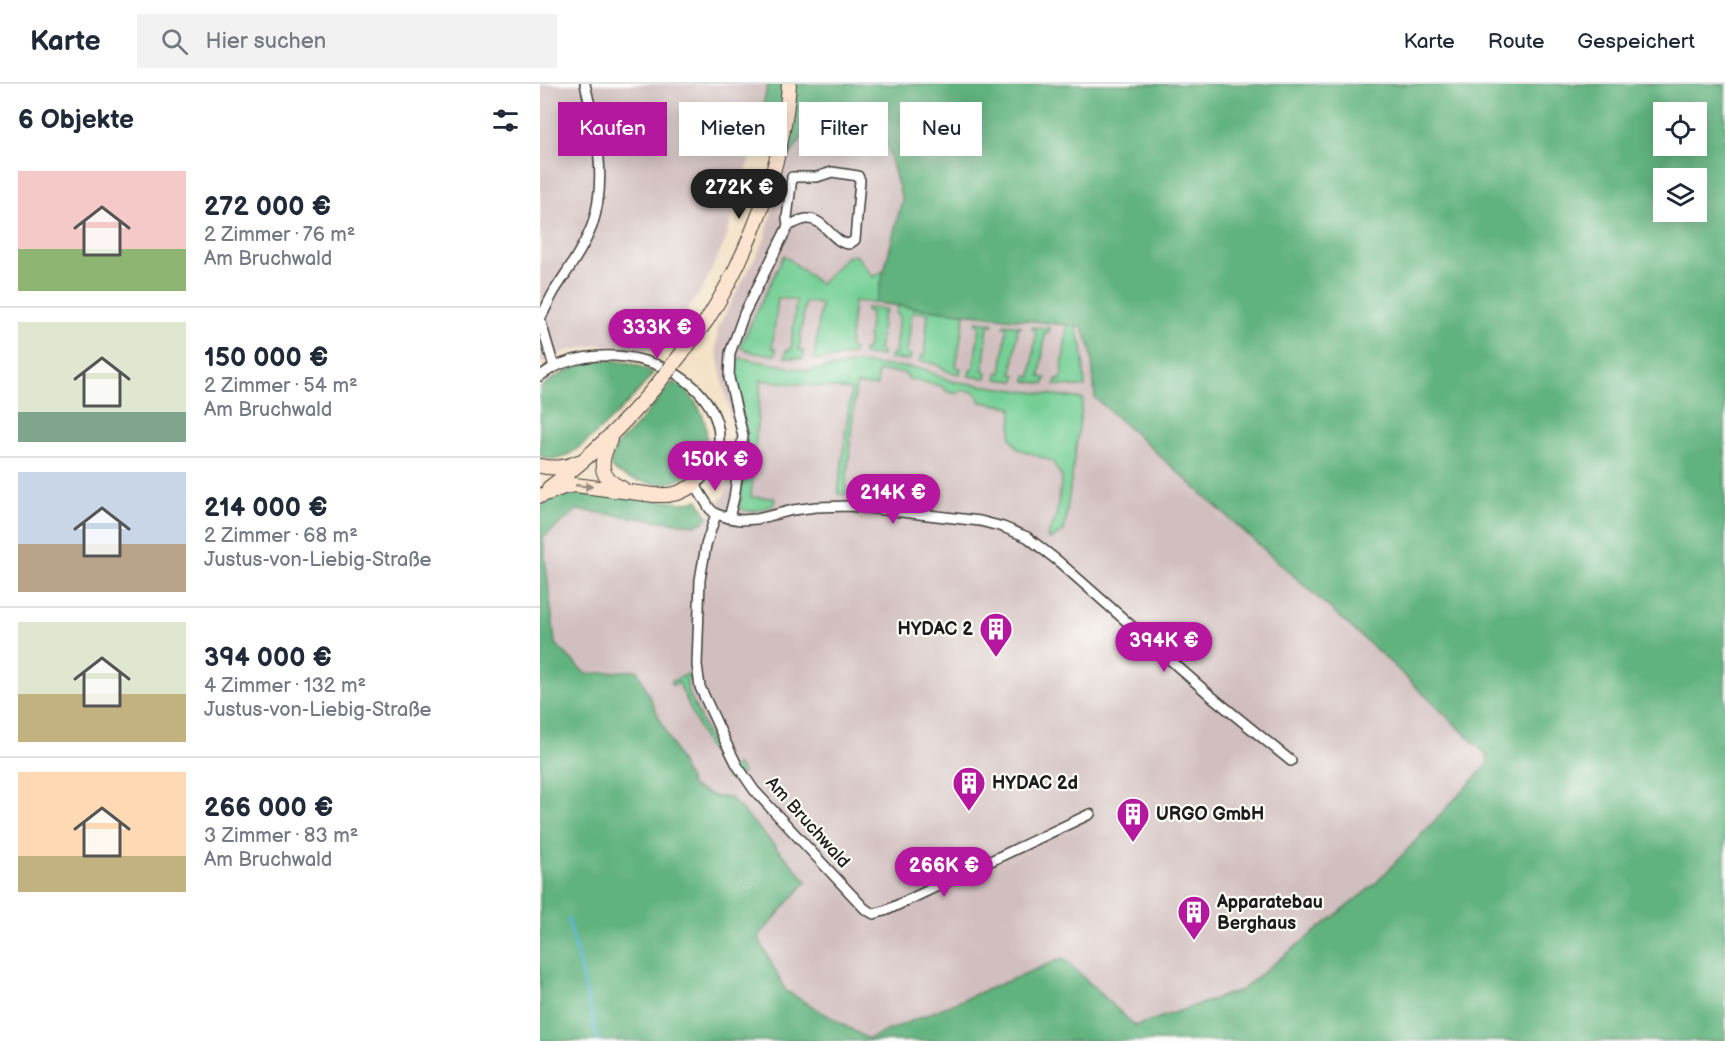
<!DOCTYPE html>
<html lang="de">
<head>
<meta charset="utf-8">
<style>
	:root { --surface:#fff; --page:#f2f2f3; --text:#1f2937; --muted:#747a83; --line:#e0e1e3; --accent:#b5179e }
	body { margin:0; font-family:"Balsamiq Sans",sans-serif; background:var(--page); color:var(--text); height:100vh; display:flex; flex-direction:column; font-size:22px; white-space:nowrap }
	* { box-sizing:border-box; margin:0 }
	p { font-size:20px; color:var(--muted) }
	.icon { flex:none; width:33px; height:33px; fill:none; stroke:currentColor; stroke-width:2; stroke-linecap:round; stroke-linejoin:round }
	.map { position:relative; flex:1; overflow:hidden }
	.details { display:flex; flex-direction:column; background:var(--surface); width:540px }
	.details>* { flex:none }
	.hud { position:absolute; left:18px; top:18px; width:570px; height:54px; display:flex; gap:12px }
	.tools { position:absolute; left:1113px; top:18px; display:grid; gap:12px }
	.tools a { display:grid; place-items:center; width:54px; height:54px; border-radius:0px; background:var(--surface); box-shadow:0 3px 15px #0003; font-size:30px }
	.price { position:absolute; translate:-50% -51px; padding:0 14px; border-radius:21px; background:var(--accent); color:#fff; font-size:20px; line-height:39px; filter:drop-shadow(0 2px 3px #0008) }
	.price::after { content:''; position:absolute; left:50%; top:36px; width:18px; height:14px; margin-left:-9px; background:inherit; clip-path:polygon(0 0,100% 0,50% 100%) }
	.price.selected { background:#222; color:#fff }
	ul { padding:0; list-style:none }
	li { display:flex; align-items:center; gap:18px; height:150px; padding:0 18px }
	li+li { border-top:2px solid var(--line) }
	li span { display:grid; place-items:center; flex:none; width:168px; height:120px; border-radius:0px; color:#555 }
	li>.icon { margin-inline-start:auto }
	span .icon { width:72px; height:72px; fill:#fffc; stroke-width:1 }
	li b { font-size:26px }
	h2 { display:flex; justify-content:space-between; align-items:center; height:72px; padding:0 18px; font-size:26px }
	.pill { padding:0 21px; border-radius:0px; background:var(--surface); box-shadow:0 3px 15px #0003; font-size:21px; line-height:54px }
	.pill.selected { background:var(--accent); color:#fff }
	header { display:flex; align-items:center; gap:36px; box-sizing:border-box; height:84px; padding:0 30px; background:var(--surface); border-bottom:2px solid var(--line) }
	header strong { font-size:28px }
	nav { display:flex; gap:33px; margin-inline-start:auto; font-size:21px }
	.search { width:420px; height:54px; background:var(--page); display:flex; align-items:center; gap:15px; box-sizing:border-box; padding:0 21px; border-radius:0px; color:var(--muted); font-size:22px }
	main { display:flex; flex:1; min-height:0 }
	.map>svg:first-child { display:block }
	.industrial { fill:#d1bfbf }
	.green { fill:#75cf95; stroke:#487658; stroke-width:1.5 }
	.forest { fill:#60b27e; stroke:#3e674d; stroke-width:1.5; fill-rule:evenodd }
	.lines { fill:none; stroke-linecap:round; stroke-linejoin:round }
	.stream { stroke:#54b3d2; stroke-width:3 }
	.street-casing { stroke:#3c3a36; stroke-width:12 }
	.secondary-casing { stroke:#3c3a36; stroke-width:16 }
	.street { stroke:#fff; stroke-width:9 }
	.secondary { stroke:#fde4d0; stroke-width:14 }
	.secondary-bridge-casing { stroke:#3c3a36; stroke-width:16; stroke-linecap:butt }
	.secondary-bridge { stroke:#fde4d0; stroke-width:14 }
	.oneway { fill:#988a7f }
	.labels { text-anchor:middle; stroke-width:4.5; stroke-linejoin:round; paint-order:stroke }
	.poi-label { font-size:18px; font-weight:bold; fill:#1c1c1c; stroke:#fdfcf7; text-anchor:start }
	.street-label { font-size:18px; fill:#1c1c1c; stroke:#fdfcf7 }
</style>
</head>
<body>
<header>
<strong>Karte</strong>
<div class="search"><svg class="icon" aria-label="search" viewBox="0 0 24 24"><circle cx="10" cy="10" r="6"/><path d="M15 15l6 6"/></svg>Hier suchen</div>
<nav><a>Karte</a><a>Route</a><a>Gespeichert</a></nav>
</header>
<main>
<section class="details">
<h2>6 Objekte<svg class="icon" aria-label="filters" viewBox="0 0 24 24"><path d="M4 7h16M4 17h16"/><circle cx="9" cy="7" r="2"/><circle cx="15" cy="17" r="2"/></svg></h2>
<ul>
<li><span style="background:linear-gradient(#f6c9c9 65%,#8fb573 0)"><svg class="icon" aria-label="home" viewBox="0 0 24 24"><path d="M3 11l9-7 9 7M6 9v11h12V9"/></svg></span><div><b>272 000 €</b><p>2 Zimmer · 76 m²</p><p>Am Bruchwald</p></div></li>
<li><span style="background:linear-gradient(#dfe7d0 75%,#7fa58c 0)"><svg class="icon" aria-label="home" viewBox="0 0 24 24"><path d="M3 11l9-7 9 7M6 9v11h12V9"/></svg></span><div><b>150 000 €</b><p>2 Zimmer · 54 m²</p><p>Am Bruchwald</p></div></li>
<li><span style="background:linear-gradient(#c9d6e8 60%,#b9a48a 0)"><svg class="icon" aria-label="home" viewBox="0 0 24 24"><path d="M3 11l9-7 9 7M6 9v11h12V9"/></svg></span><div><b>214 000 €</b><p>2 Zimmer · 68 m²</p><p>Justus-von-Liebig-Straße</p></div></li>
<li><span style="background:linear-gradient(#dfe7d0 60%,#c2b280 0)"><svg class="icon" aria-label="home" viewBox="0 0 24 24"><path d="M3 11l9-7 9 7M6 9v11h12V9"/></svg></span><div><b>394 000 €</b><p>4 Zimmer · 132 m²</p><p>Justus-von-Liebig-Straße</p></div></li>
<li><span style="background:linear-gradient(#ffd9b3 70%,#c2b280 0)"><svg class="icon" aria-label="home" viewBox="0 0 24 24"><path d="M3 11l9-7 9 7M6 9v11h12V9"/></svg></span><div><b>266 000 €</b><p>3 Zimmer · 83 m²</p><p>Am Bruchwald</p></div></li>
</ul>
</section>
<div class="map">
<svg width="1185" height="957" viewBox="0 0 1185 957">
	<rect width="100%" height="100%" fill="#fdfcf7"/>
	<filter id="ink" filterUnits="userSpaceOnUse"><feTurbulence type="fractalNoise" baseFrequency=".0167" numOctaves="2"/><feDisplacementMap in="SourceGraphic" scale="12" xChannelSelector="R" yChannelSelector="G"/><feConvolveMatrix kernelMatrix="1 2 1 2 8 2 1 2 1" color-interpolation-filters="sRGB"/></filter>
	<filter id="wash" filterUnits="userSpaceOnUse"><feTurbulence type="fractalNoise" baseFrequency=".008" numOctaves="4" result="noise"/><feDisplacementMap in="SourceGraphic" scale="24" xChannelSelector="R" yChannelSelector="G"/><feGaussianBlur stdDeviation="1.35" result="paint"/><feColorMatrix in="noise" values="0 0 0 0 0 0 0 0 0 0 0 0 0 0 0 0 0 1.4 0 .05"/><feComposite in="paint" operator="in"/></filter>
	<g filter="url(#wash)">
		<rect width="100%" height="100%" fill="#f3e2c6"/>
		<g class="industrial">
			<polygon points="0,0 228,0 211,71 186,155 163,204 127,253 113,267 57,261 27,267 0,280"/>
			<polygon points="265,50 347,60 362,116 336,219 542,243 551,266 555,314 851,579 947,671 948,680 835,800 701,906 595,942 523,874 328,954 246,906 218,853 267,798 176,713 152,703 97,587 46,590 15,559 3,454 37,426 153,441 162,439 185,410 191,385 194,350 176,265 178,243 224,157 247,74"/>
		</g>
		<g class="green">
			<polygon points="244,171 280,200 306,173 316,171 333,193 345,186 336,219 314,217 309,264 314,265 312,270 281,276 274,275 281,220 265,218 259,266 264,267 263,275 245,273 246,266 251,266 256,216 238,214 232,264 236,265 235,271 215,269 200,263"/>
			<polygon points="358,222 425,229 416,283 421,284 420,290 409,288 395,280 379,277 380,272 384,273 388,229 372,228 367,270 371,271 370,276 350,275 351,270 355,270 359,231 356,230"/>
			<polygon points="326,224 346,225 346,229 343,229 339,268 343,269 342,272 323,271 323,266 327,266 331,228 326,227"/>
			<polygon points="437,237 454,239 453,241 448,241 443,287 447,288 446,294 429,292 430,286 433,286 440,241 436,240"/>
			<polygon points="464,240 481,242 481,243 478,243 472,290 476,291 475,297 457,295 457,289 461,289 467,243 463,243"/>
			<polygon points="527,241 535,242 542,262 545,303 515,301 516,295 521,296"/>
			<polygon points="492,243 509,244 509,248 505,248 500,293 506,294 504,300 486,297 486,292 491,293 496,246 492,245"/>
			<path d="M201 274 270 287 317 279 384 285 410 297 543 315 524 447 511 455 507 453 516 433 522 393 512 377 478 365 471 354 472 323 441 318 435 308 422 306 417 310 406 307 402 302 369 295 365 289 338 287 337 302 316 301 305 411 298 410 311 306 221 296 211 413 234 414 235 417 232 422C221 425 208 431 199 423L207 350 193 292 195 278Z"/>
			<polygon points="150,589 154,593 146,596 148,607 174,667 186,688 197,681 203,689 193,697 185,693 183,687 166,660 139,599 132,601 131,598"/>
		</g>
		<g class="forest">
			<path d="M228 0H1185V957H0V422L28 404 142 419 158 416 168 433 162 439 153 441 37 426 3 454 15 559 46 590 97 586 152 703 176 713H190L267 797 218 853 246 907 328 955 523 874 595 942 701 906 835 800 948 680 947 671 851 579 555 314 551 266 542 243 336 219 362 116 347 60 265 50 247 74 211 71ZM1124 28H1156V62H1124ZM1124 94H1156V128H1124Z"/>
			<path d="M56 276C79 276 94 277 113 289 97 311 47 363 23 373 15 377 8 375 0 372V304C17 290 36 282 56 276Z"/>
			<path d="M133 298C137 300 142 302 145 305 149 308 151 313 154 316 184 357 158 410 104 398 91 395 80 392 71 383V374L78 360 96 342Z"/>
		</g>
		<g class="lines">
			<polyline class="stream" points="28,834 58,957"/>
		</g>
	</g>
	<g filter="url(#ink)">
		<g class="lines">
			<defs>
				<g id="street">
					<path d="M14 283 0 235C5 226 9 216 15 206 28 186 43 165 52 142 68 95 56 46 45 0"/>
					<path d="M0 292C52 252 157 273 177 339 184 364 173 384 155 401L170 425 176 430 189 434 201 436 217 435 253 426 276 423 310 422 440 437 463 443 487 453 518 477 671 612 751 677"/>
					<polyline points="176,430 166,461 160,496 157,581 160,603 186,659 197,681 214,706 325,825 334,830 347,826 550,730"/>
					<path d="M189 434 194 414 203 352 189 294 190 269 204 230 248 142 247 134 252 93H277L292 88 318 92 320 96 315 156 309 160C292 159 284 133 266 135 259 136 253 140 248 142"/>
				</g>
				<g id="secondary">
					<path d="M142 269C150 258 159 247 167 236 209 170 244 78 249 0"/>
					<path d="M70 356C60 376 57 394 82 404"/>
					<path d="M0 382C13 385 25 384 38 378"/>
					<path d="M9 404C49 374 84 340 116 302"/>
					<polyline points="0,412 24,403 35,401 114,411 128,411 138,409 155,401"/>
				</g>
			</defs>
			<use href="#street" class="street-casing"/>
			<use href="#secondary" class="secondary-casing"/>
			<use href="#street" class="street"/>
			<use href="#secondary" class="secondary"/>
			<defs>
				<polyline id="secondary-bridge" points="116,302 142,269"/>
			</defs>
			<use href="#secondary-bridge" class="secondary-bridge-casing"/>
			<use href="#secondary-bridge" class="secondary-bridge"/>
		</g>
		<defs><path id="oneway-solid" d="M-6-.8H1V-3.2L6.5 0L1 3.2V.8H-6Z" transform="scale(1.5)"/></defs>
		<use class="oneway" href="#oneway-solid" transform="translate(44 402) rotate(5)"/>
	</g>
	<defs>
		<symbol id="building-pin" viewBox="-11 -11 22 30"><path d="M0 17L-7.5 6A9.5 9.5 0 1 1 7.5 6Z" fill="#b5179e" stroke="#fdfcf7"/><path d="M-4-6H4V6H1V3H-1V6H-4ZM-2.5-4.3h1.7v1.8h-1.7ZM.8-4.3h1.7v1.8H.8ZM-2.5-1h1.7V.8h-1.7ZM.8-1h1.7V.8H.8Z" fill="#fff"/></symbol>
	</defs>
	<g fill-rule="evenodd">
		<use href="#building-pin" x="437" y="526" width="38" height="52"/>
		<use href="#building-pin" x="410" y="680" width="38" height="52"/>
		<use href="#building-pin" x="574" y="711" width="38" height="52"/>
		<use href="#building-pin" x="635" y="809" width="38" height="52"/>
	</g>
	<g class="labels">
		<g class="poi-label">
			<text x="433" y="551" text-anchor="end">HYDAC 2</text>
			<text x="452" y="705">HYDAC 2d</text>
			<text x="616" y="736">URGO GmbH</text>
			<text x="677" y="824">Apparatebau<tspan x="677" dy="21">Berghaus</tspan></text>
		</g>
		<g class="street-label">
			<text transform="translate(268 738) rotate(48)" y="6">Am Bruchwald</text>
		</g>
	</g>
</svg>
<div class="tools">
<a><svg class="icon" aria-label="locate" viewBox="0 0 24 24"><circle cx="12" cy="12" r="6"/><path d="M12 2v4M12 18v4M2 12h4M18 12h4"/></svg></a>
<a><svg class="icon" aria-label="layers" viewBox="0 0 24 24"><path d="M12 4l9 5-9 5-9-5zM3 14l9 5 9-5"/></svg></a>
</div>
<b class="price selected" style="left:199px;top:136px">272K €</b>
<b class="price" style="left:117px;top:276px">333K €</b>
<b class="price" style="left:175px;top:408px">150K €</b>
<b class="price" style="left:353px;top:441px">214K €</b>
<b class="price" style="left:624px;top:589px">394K €</b>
<b class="price" style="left:404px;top:814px">266K €</b>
<div class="hud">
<a class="pill selected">Kaufen</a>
<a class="pill">Mieten</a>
<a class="pill">Filter</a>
<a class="pill">Neu</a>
</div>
</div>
</main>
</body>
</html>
